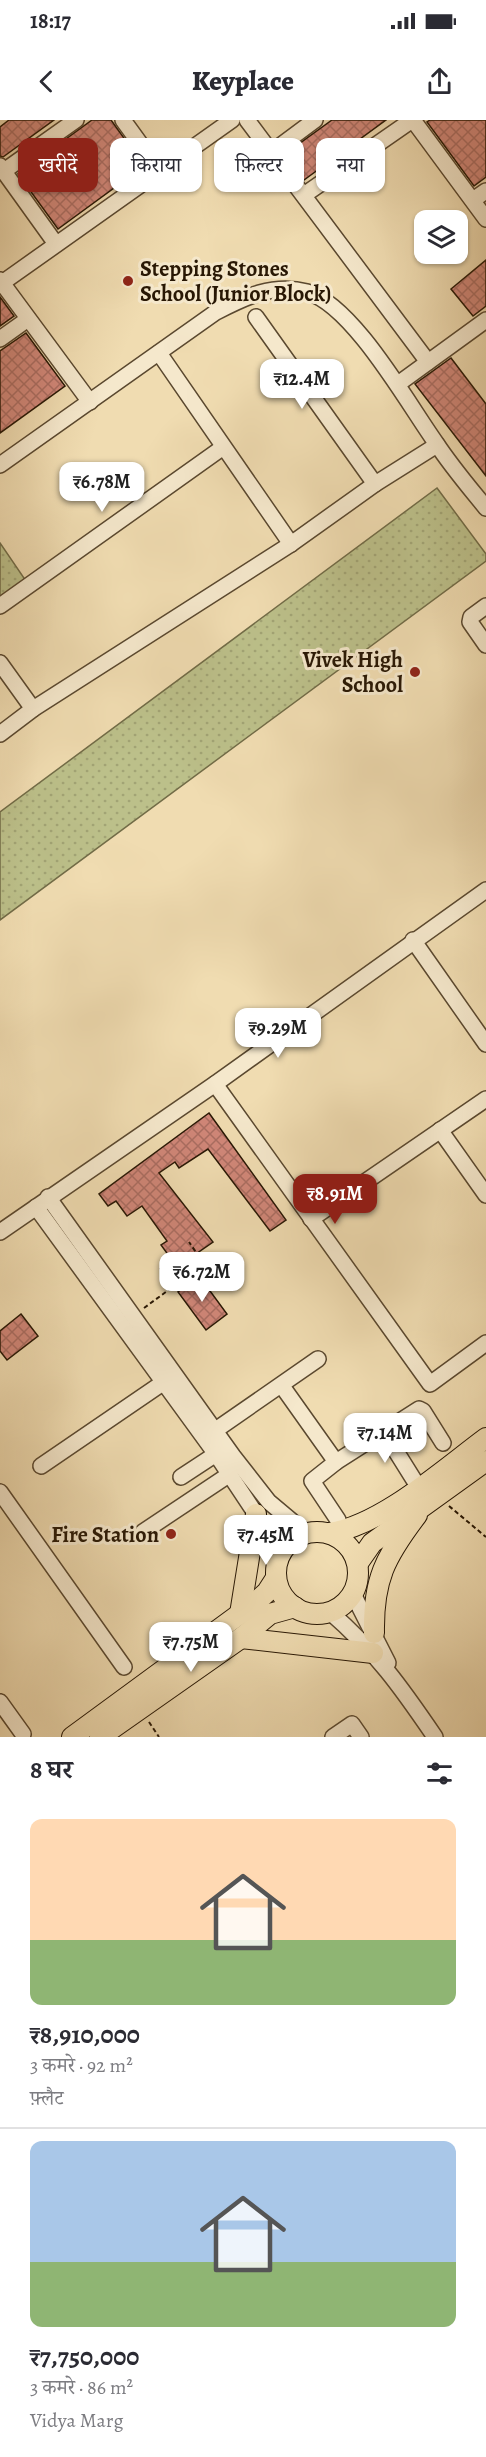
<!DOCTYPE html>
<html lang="hi">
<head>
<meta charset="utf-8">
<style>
	:root { --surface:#fff; --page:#f2f2f3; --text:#2b2b33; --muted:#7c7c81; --line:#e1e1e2; --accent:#8f2418 }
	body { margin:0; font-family:Alegreya,"Noto Serif Devanagari",serif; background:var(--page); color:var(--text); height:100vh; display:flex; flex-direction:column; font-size:22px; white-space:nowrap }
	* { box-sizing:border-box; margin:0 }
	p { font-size:20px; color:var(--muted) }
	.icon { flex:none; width:33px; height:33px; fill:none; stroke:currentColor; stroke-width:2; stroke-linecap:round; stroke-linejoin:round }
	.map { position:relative; height:1617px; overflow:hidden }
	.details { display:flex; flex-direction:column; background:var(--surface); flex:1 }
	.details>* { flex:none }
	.top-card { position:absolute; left:18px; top:18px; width:450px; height:54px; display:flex; gap:12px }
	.buttons { position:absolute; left:414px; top:90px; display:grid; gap:12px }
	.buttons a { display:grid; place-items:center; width:54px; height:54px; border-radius:12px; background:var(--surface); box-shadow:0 2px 4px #0004; font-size:30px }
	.price { position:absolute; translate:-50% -51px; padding:0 14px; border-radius:12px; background:#fff; color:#222; font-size:20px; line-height:39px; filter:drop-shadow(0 2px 3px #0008) }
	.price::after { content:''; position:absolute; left:50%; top:36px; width:18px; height:14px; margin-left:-9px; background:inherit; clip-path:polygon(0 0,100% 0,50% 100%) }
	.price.active { background:var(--accent); color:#fff }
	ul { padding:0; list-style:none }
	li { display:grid; align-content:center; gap:12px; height:318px; padding:0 30px }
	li+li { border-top:2px solid var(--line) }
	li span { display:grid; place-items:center; height:186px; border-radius:12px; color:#555 }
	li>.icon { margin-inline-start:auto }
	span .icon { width:108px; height:108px; fill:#fffc; stroke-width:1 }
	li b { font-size:26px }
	h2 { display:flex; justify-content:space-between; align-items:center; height:72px; padding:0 30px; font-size:26px }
	.tag { padding:0 21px; border-radius:12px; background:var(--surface); box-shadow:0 2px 4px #0004; font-size:21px; line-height:54px }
	.tag.active { background:var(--accent); color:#fff }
	.status { display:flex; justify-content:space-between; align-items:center; height:42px; padding:0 30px; background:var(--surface); direction:ltr }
	.status svg { height:16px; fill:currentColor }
	header { display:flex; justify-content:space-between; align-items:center; height:78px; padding:0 30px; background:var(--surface); font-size:27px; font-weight:800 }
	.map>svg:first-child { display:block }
	.green { fill:url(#green-dots); stroke:#726c47; stroke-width:1.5 }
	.building { fill:url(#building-cross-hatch); stroke:#281704; stroke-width:1.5 }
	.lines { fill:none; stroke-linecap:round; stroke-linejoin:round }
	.minor-casing { stroke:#5a482f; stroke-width:18 }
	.major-casing { stroke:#281704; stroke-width:22 }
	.path { stroke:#281704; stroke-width:2; stroke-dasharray:4.5 3; stroke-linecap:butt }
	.minor { stroke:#f5e8cc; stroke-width:15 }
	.major { stroke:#f0dcb1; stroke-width:20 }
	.poi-dot { fill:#8f2418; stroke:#f5e8cc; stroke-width:2 }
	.labels { text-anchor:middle; stroke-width:6; stroke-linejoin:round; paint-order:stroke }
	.poi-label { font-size:22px; font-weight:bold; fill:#281704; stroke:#f5e8cc; text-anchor:end }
</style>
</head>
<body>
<div class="status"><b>18:17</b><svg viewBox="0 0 49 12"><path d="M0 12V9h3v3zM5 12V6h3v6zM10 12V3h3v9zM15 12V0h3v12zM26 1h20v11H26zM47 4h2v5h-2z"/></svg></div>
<header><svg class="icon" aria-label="back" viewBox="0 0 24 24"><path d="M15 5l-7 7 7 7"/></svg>Keyplace<svg class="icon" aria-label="share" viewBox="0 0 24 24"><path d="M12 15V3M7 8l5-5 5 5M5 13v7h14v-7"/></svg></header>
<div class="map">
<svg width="486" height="1617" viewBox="0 0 486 1617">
	<defs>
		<pattern id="green-dots" width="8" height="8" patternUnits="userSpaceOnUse" patternTransform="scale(1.5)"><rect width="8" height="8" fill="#bcc08a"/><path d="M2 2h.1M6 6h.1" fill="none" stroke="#a2a475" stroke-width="1.8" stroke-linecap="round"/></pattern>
		<pattern id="building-cross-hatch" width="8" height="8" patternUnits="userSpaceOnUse" patternTransform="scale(1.5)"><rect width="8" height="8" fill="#d18779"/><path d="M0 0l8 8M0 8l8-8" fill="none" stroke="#aa6d61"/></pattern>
	</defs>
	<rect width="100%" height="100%" fill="#f0dcb1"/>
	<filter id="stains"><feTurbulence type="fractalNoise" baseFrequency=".00333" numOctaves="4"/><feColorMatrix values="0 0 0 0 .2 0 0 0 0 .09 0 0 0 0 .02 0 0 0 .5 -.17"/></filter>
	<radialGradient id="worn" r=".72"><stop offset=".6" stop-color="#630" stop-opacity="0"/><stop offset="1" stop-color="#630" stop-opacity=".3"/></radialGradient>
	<g class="green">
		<polygon points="437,368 486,434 486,441 0,800 0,692"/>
		<polygon points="0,423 26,461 0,478"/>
	</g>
	<g class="building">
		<polygon points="9,0 54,0 3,37 0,36 0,7"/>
		<polygon points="92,0 111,0 144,46 58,109 18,54"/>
		<polygon points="332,0 386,0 304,60 285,34"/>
		<polygon points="430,0 486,0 486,57 474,66 427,2"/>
		<polygon points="486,140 486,186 473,196 451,169"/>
		<polygon points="0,177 14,196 0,206"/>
		<polygon points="26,213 65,266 0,313 0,231"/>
		<polygon points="451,238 486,284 486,356 415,264"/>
		<polygon points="209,993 286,1100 270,1111 208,1029 179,1048 175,1042 159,1053 213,1122 177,1147 161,1125 167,1121 142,1086 127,1096 116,1081 108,1086 99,1074"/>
		<polygon points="199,1156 227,1194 206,1210 178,1172"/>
		<polygon points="21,1194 38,1216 7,1240 0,1231 0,1211"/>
	</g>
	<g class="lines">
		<defs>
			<g id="minor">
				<polyline points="123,0 160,51"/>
				<polyline points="247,0 428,242"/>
				<polyline points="413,0 486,99"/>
				<polyline points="272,32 315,0"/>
				<polyline points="0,46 56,124"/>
				<polyline points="4,51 76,0"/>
				<polyline points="304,75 412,0"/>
				<polyline points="473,80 486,71"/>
				<polyline points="0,160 90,282"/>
				<polyline points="2,163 232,0"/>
				<polyline points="256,197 375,364"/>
				<polyline points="0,219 28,199"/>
				<polyline points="159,233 291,424"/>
				<polyline points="398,264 486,200"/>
				<path d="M0 345 216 192C245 177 273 163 307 172 353 185 408 284 436 323 451 346 469 367 486 388"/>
				<polyline points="0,486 222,328"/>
				<polyline points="486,486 471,497 470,502 486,525"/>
				<polyline points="0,543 33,589"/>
				<polyline points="0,614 33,589 291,424 375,364 437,325"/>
				<polyline points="413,820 486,924"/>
				<polyline points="215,964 430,1264 486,1223"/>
				<polyline points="440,1010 486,1075"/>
				<polyline points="48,1077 233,1336 269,1382 306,1413"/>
				<polyline points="36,1087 218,1337 281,1432"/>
				<polyline points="311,1099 486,979"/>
				<polyline points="0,1112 215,964 486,770"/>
				<polyline points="282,1266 336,1342 419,1289 423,1291 443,1323"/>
				<polyline points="384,1312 414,1360"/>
				<polyline points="207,1316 318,1239"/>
				<polyline points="336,1342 312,1361 338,1400"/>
				<polyline points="41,1346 164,1262"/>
				<polyline points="181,1357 216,1334"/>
				<polyline points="0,1372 124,1547"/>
				<polyline points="143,1412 230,1354"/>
				<polyline points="353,1474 388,1543"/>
				<path d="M330 1492C376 1532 401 1567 435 1617"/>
				<polyline points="0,1582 23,1614"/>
				<polyline points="333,1617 352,1604 361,1617"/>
			</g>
			<g id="major">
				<circle cx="317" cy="1453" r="41"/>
				<path d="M330 1413C382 1405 444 1349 486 1318"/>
				<polyline points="358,1443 372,1423 486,1341"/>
				<polyline points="240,1494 256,1394"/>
				<path d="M374 1513C373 1460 385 1437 417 1395"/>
				<polyline points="241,1518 373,1533"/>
				<polyline points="72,1617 256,1482 267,1472 276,1458"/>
				<polyline points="100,1617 241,1518 270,1494 295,1487"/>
			</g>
		</defs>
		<use href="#minor" class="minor-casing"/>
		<use href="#major" class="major-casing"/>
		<g class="path">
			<polyline points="160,1148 174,1166"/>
			<polyline points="144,1188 204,1144 189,1122"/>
			<polyline points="449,1386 486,1417"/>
			<polyline points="149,1602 159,1617"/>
		</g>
		<use href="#minor" class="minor"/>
		<use href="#major" class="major"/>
	</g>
	<g class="poi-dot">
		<circle cx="128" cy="161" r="6"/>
		<circle cx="415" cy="552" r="6"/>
		<circle cx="171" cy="1414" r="6"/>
	</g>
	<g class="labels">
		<g class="poi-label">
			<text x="140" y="156" text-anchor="start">Stepping Stones<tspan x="140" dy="25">School (Junior Block)</tspan></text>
			<text x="403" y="547">Vivek High<tspan x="403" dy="25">School</tspan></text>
			<text x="159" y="1422">Fire Station</text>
		</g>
	</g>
	<rect width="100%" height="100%" filter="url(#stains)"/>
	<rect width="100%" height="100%" fill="url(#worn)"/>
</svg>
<div class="buttons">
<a><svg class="icon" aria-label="layers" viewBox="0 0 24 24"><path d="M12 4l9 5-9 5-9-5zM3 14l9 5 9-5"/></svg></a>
</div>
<b class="price" style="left:302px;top:290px">₹12.4M</b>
<b class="price" style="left:102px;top:393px">₹6.78M</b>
<b class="price" style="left:278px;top:939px">₹9.29M</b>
<b class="price active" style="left:335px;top:1105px">₹8.91M</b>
<b class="price" style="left:202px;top:1183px">₹6.72M</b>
<b class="price" style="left:385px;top:1344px">₹7.14M</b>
<b class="price" style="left:266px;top:1446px">₹7.45M</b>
<b class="price" style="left:191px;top:1553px">₹7.75M</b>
<div class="top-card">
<a class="tag active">खरीदें</a>
<a class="tag">किराया</a>
<a class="tag">फ़िल्टर</a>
<a class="tag">नया</a>
</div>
</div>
<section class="details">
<h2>8 घर<svg class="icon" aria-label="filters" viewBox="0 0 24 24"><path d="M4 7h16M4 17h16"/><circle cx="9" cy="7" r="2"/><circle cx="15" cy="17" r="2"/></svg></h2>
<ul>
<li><span style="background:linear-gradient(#ffd9b3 65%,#8fb573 0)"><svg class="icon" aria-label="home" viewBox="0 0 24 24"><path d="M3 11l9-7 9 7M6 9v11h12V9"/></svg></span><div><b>₹8,910,000</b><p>3 कमरे · 92 m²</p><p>फ़्लैट</p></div></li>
<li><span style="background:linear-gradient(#a9c7e8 65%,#8fb573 0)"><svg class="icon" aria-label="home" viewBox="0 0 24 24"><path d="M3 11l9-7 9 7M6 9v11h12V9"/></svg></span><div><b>₹7,750,000</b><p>3 कमरे · 86 m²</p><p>Vidya Marg</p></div></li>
</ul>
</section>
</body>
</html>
